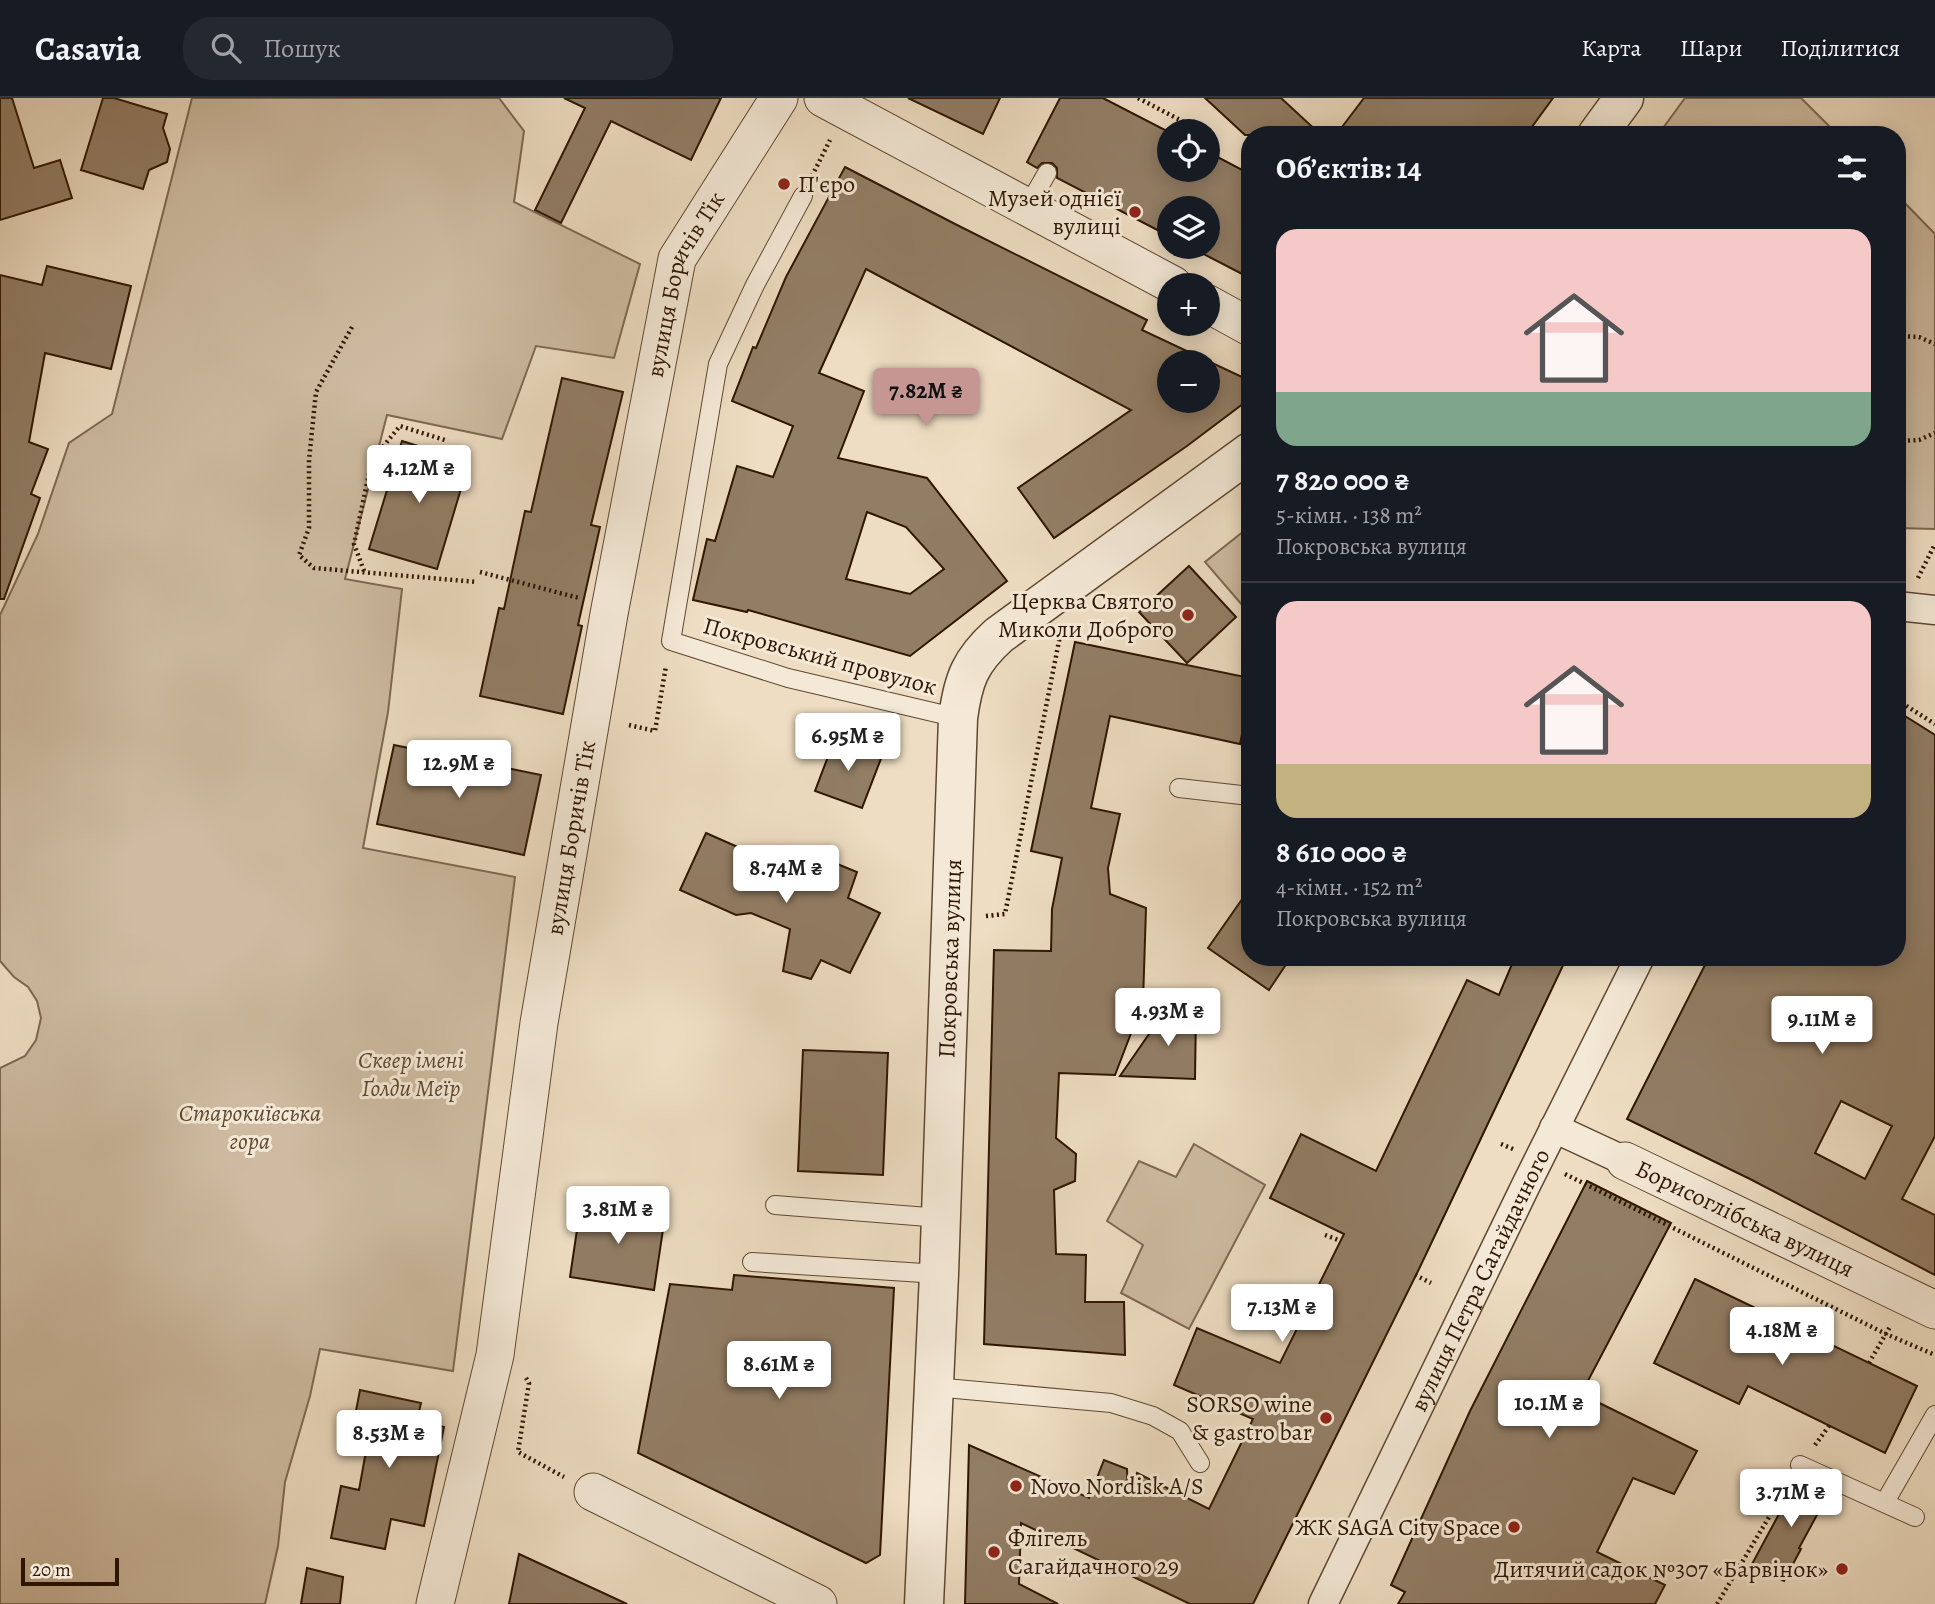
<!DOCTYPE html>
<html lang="uk">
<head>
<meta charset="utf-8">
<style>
	:root { --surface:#171b24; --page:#242831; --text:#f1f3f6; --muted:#9ea1a6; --line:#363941; --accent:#c59692 }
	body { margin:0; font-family:Alegreya,serif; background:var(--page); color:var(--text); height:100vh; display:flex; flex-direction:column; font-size:26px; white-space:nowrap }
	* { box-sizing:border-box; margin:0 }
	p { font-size:23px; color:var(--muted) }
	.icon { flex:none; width:38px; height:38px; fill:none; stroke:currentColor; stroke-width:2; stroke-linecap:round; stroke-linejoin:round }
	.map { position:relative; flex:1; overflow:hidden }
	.details { position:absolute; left:1241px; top:28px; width:665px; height:840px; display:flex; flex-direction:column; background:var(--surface); border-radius:28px; box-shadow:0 4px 18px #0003 }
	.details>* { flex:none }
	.controls { position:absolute; left:1157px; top:21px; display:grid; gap:14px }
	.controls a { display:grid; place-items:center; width:63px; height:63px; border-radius:50%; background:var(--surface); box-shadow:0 4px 18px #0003; font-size:35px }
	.scale { position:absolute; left:21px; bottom:18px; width:98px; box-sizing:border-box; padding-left:7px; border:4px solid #2f1601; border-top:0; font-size:19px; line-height:24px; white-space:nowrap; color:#2f1601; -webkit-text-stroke:5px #f4e9d7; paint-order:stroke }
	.price { position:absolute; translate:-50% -60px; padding:0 16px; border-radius:7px; background:#fff; color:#222; font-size:23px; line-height:46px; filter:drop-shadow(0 2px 4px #0008) }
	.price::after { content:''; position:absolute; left:50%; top:42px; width:21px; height:16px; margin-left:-10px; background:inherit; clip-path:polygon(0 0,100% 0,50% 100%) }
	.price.active { background:var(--accent); color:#111 }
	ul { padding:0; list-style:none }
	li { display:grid; align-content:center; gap:14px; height:371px; padding:0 35px }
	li+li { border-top:2px solid var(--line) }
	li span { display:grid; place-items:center; height:217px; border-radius:21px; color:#555 }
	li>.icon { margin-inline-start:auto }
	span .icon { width:126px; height:126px; fill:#fffc; stroke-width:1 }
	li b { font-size:30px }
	h2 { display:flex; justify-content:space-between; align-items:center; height:84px; padding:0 35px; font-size:30px }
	header { display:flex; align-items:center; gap:42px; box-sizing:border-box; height:98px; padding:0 35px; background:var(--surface); border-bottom:2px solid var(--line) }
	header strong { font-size:33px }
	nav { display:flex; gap:38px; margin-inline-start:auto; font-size:24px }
	.search { width:490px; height:63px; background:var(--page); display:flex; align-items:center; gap:18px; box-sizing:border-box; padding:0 24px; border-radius:28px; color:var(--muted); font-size:26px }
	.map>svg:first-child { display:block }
	.green { fill:#cebba1; stroke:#7e6851; stroke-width:2 }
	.building { fill:#927d65; stroke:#2f1601; stroke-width:2; fill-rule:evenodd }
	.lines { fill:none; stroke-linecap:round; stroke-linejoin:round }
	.service-casing { stroke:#5f4831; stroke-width:20 }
	.pedestrian-casing { stroke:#5f4831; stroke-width:31 }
	.minor-casing { stroke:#5f4831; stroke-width:39 }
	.tertiary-casing { stroke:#5f4831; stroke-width:41 }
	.path { stroke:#2f1601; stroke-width:4.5; stroke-dasharray:2 3.5; stroke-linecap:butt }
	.service { stroke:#f4e9d7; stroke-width:18 }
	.pedestrian { stroke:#f4e9d7; stroke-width:28 }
	.minor { stroke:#f4e9d7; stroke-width:37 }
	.tertiary { stroke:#f4e9d7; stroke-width:38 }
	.poi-dot { fill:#8f2418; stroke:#f4e9d7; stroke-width:2.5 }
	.labels { text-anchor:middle; stroke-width:6; stroke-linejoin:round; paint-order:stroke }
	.poi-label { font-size:24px; fill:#2f1601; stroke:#f4e9d7; text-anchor:end }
	.street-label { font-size:24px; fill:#2f1601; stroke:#f4e9d7 }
	.park-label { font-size:24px; font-style:italic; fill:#5f4831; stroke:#f4e9d7 }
</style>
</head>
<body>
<header>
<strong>Casavia</strong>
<div class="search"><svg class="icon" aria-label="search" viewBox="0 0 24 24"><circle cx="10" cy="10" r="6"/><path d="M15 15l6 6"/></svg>Пошук</div>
<nav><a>Карта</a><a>Шари</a><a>Поділитися</a></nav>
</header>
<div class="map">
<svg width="1935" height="1506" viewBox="0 0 1935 1506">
	<rect width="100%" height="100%" fill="#eeddc2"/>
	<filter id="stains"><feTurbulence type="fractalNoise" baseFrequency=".00286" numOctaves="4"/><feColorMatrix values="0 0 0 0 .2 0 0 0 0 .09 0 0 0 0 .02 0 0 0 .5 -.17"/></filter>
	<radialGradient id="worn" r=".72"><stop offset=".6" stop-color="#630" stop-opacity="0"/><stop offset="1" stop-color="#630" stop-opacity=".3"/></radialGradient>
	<g class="green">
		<polygon points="192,0 499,0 524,33 514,104 640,166 614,260 536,248 502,341 387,317 345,481 402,491 388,614 363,750 515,779 453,1273 320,1251 310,1298 285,1384 278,1448 265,1506 0,1506 0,970 25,958 36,942 41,920 37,903 28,889 14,879 0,863 0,517 38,436 69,345 112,316"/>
		<polygon points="1685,0 1801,0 1838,37 1658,37"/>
		<polygon points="1897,97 1935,136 1935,431 1897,430"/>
		<polygon points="1249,429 1249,515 1205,464"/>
		<polygon points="1194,1046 1265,1087 1189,1231 1121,1195 1143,1147 1107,1123 1139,1063 1176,1079"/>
	</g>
	<g class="building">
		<polygon points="0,0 12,0 34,70 60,62 72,100 0,122"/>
		<polygon points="103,0 114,0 167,16 163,30 170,51 167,64 149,72 143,91 81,72"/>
		<polygon points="564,0 721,0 691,62 611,23 561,125 535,112 585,10"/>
		<polygon points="908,0 1000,0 983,36"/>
		<polygon points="1060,0 1103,0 1169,34 1169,72 1208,72 1208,54 1250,76 1250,180 1190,149 1208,149 1208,110 1169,110 1169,138 1057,80 1057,70 1052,65 1042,65 1037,70 1027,64"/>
		<polygon points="1205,0 1281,0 1321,37 1245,37"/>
		<polygon points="1364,0 1553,0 1526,37 1336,37"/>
		<path d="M845 69 957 127 1147 222 1142 232 1242 279 1248 302 1187 348 1054 440 1018 390 1131 312 866 171 819 275 864 293 838 360 927 380 1007 483 910 558 748 512 747 514 693 502 707 441 715 443 737 368 773 379 793 328 732 303 753 249 756 250 786 179ZM1169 264H1208V303H1169ZM867 414 906 429 944 471 910 496 846 481Z"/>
		<polygon points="47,168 131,188 111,271 45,255 29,344 48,351 31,396 40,400 4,501 0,501 0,177 42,187"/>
		<polygon points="562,280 623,294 591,427 600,429 578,527 582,528 563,616 480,598 499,510 504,511 525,413 531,414"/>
		<polygon points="402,343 469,364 437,471 369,451"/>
		<polygon points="1189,468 1236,519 1187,565 1139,514"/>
		<polygon points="1075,544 1250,580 1250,599 1240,646 1110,618 1091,710 1120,716 1108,770 1110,796 1146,810 1143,904 1115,977 1059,975 1056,1040 1076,1056 1075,1083 1054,1092 1056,1156 1086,1157 1085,1204 1124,1204 1125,1257 984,1246 994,852 1051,853 1052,811 1062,760 1031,753"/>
		<path d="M1897 613 1935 637V1038L1902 1101 1935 1117V1177L1750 1081 1627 1021 1709 859H1897ZM1841 1003 1892 1028 1865 1081 1815 1055Z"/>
		<polygon points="835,640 882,658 862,710 815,693"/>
		<polygon points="394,647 541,677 524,757 377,726"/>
		<polygon points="706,735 765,761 770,776 807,790 830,763 857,774 848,800 880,815 850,875 821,862 811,881 783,873 790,831 751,815 736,817 680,792"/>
		<polygon points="1250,790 1250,859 1291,859 1269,892 1208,850"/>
		<polygon points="1515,859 1567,859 1419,1171 1253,1506 1190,1506 1021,1425 1019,1486 1058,1506 965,1506 969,1347 1089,1400 1104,1362 1127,1371 1128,1399 1137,1375 1209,1411 1253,1321 1174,1287 1197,1230 1280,1265 1344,1136 1270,1100 1301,1036 1376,1073 1467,882 1499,897"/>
		<polygon points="1167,910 1196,912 1195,981 1120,978"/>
		<polygon points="803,952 888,955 883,1077 798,1073"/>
		<polygon points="1587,1083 1671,1125 1581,1296 1697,1353 1674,1396 1633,1380 1597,1454 1665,1487 1655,1506 1398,1506 1405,1494 1391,1487 1470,1313"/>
		<polygon points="581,1105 665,1118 654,1192 570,1179"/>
		<polygon points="734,1177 894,1190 880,1457 866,1465 638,1355 670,1186 732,1192"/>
		<polygon points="1695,1181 1917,1288 1885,1355 1748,1288 1739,1306 1654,1265"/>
		<polygon points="360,1292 421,1305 417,1323 444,1329 424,1428 391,1421 385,1451 331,1440 341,1388 359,1392 368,1342 351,1339"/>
		<polygon points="1799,1379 1830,1393 1799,1450 1801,1451 1784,1483 1752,1466"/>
		<polygon points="519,1456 627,1506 509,1506"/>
		<polygon points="307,1470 343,1479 340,1506 301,1506"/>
	</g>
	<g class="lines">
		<defs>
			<g id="service">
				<polyline points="803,98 755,187 718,266 671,543 788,580 958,620"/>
				<polyline points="1028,108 1047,75"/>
				<polyline points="1179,690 1250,698"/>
				<polyline points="775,1107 941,1120"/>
				<polyline points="752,1164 939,1176"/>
				<polyline points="934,1289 1111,1305 1153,1318 1180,1333 1200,1365"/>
				<polyline points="1800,1367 1915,1419"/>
				<polyline points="1885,1404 1935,1317"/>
			</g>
			<g id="pedestrian">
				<polyline points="1897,508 1935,512"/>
				<polyline points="1554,1030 1625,1063"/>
				<path id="s1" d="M1323 1506 1526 1087 1640 859"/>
			</g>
			<g id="minor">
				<polyline points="823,0 1173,187"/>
				<polyline points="1208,206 1250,229"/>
				<path id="s2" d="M1625 1063 1935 1212"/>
				<polyline points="593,1394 818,1506"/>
				<path id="s3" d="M435 1506 495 1257 539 925 609 516 677 161 779 0"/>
			</g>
			<g id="tertiary">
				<polyline points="1597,37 1624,0"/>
				<path id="s4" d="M924 1506 939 1176 958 620C963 582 970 563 999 537L1250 354"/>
			</g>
		</defs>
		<use href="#service" class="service-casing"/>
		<use href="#pedestrian" class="pedestrian-casing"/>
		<use href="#minor" class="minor-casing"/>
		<use href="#tertiary" class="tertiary-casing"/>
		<g class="path">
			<polyline points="1138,0 1201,33"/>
			<polyline points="812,78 830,42"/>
			<polyline points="352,229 316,294 309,362 309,430 299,457 314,470 477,484"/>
			<polyline points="1897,238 1919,239 1935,246"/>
			<polyline points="1897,343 1919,342 1935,335"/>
			<polyline points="364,473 354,446 372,362 400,328 448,343"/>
			<polyline points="480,474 579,500"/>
			<polyline points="1918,480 1935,446"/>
			<polyline points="1897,602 1935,626"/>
			<polyline points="629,627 655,633 666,568"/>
			<polyline points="986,818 1005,816 1060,538"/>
			<polyline points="1501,1046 1513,1051"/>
			<polyline points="1565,1076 1886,1236 1935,1257"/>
			<polyline points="1325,1137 1341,1143"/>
			<polyline points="1415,1177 1431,1185"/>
			<polyline points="1869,1265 1891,1227"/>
			<polyline points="526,1280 529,1285 518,1354 564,1379"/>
			<polyline points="1815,1347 1829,1328"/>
			<polyline points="1717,1506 1787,1389"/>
		</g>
		<use href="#service" class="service"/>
		<use href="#pedestrian" class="pedestrian"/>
		<use href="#minor" class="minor"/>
		<use href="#tertiary" class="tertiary"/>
	</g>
	<g class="poi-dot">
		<circle cx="784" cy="86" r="7"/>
		<circle cx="1135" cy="114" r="7"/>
		<circle cx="1188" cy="517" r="7"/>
		<circle cx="1326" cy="1320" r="7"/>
		<circle cx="1016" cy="1388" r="7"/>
		<circle cx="1514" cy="1429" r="7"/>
		<circle cx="994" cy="1454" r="7"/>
		<circle cx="1842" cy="1471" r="7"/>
	</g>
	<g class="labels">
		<g class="poi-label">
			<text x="798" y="94" text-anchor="start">П'єро</text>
			<text x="1121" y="108">Музей однієї<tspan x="1121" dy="28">вулиці</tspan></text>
			<text x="1174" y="511">Церква Святого<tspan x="1174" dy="28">Миколи Доброго</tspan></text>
			<text x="1312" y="1314">SORSO wine<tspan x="1312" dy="28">&amp; gastro bar</tspan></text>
			<text x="1030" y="1396" text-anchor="start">Novo Nordisk A/S</text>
			<text x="1500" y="1437">ЖК SAGA City Space</text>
			<text x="1008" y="1448" text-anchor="start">Флігель<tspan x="1008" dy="28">Сагайдачного 29</tspan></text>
			<text x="1828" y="1479">Дитячий садок №307 «Барвінок»</text>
		</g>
		<g class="street-label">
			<text dy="8" stroke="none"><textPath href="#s3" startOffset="1346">вулиця Боричів Тік</textPath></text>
			<text transform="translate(820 558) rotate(15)" y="8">Покровський провулок</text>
			<text dy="8" stroke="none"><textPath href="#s3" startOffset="779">вулиця Боричів Тік</textPath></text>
			<text dy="8" stroke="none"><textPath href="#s4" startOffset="646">Покровська вулиця</textPath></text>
			<text dy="8" stroke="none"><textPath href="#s2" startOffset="133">Борисоглібська вулиця</textPath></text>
			<text dy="8" stroke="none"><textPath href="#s1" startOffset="360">вулиця Петра Сагайдачного</textPath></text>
		</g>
		<g class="park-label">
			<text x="411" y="970">Сквер імені<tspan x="411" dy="28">Ґолди Меїр</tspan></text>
			<text x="250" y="1023">Старокиївська<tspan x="250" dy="28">гора</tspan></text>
		</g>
	</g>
	<rect width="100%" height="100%" filter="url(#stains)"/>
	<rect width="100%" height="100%" fill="url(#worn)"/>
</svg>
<div class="controls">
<a><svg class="icon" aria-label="locate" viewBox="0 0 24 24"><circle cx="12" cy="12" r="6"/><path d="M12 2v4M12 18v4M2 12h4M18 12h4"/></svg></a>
<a><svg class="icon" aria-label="layers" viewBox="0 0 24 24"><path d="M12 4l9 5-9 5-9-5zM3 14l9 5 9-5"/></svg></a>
<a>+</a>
<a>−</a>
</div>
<div class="scale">20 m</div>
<b class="price active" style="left:926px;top:330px">7.82M ₴</b>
<b class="price" style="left:419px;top:407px">4.12M ₴</b>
<b class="price" style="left:848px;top:675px">6.95M ₴</b>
<b class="price" style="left:459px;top:702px">12.9M ₴</b>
<b class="price" style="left:786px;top:807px">8.74M ₴</b>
<b class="price" style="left:1168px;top:950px">4.93M ₴</b>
<b class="price" style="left:1822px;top:958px">9.11M ₴</b>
<b class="price" style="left:618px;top:1148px">3.81M ₴</b>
<b class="price" style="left:1282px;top:1246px">7.13M ₴</b>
<b class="price" style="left:1782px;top:1269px">4.18M ₴</b>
<b class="price" style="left:779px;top:1303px">8.61M ₴</b>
<b class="price" style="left:1549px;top:1342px">10.1M ₴</b>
<b class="price" style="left:389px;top:1372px">8.53M ₴</b>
<b class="price" style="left:1791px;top:1431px">3.71M ₴</b>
<section class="details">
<h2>Об’єктів: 14<svg class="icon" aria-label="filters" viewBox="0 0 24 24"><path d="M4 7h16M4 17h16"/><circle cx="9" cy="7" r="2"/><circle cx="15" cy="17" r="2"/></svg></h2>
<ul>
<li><span style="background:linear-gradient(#f6c9c9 75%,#7fa58c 0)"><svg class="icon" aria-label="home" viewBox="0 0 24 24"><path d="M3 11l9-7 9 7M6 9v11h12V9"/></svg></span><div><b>7 820 000 ₴</b><p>5-кімн. · 138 m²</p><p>Покровська вулиця</p></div></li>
<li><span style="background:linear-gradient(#f6c9c9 75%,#c2b280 0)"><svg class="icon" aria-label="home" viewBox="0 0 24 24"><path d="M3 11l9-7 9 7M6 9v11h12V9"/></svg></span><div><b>8 610 000 ₴</b><p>4-кімн. · 152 m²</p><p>Покровська вулиця</p></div></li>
</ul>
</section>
</div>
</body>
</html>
